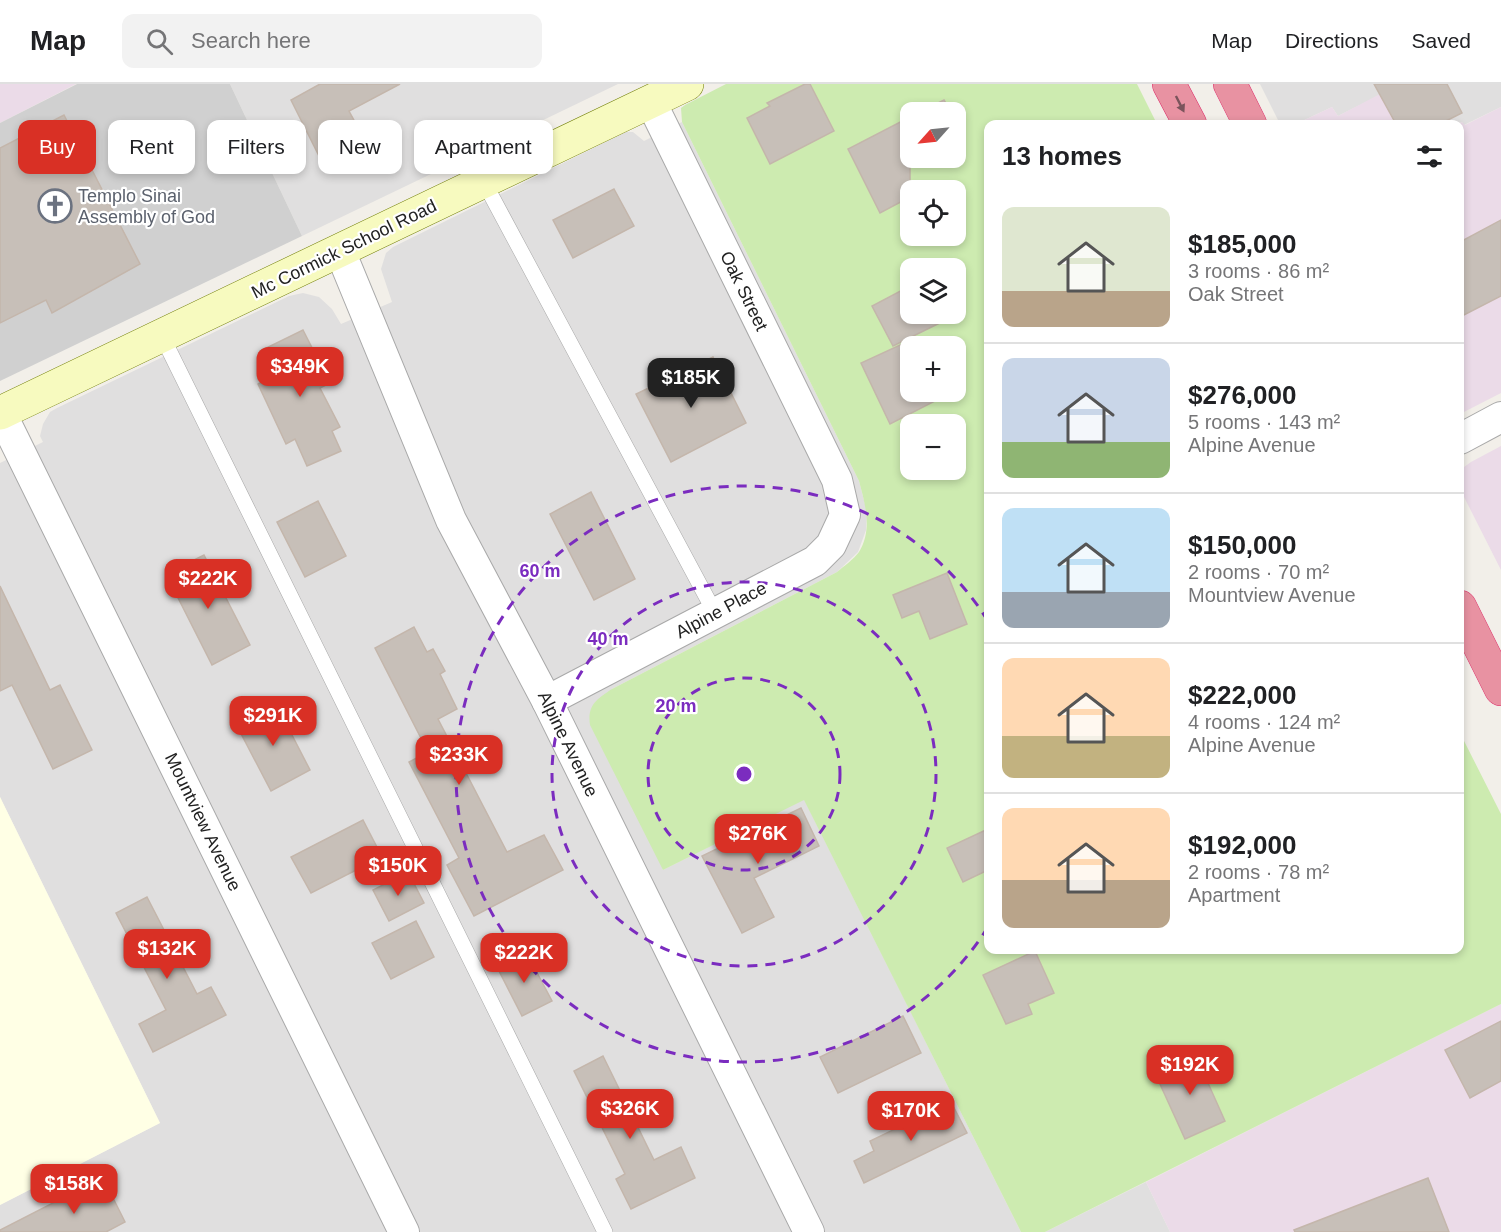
<!DOCTYPE html>
<html lang="en">
<head>
<meta charset="utf-8">
<style>
	:root { --surface:#fff; --page:#f2f2f2; --text:#202124; --muted:#757577; --line:#e0e0e0; --accent:#d93025 }
	body { margin:0; font-family:Helvetica,sans-serif; background:var(--page); color:var(--text); height:100vh; display:flex; flex-direction:column; font-size:22px; white-space:nowrap }
	* { box-sizing:border-box; margin:0 }
	p { font-size:20px; color:var(--muted) }
	.icon { flex:none; width:33px; height:33px; fill:none; stroke:currentColor; stroke-width:2; stroke-linecap:round; stroke-linejoin:round }
	.map { position:relative; flex:1; overflow:hidden }
	.sheet { position:absolute; left:984px; top:36px; width:480px; height:834px; display:flex; flex-direction:column; background:var(--surface); border-radius:12px; box-shadow:0 3px 9px #0003 }
	.sheet>* { flex:none }
	.hud { position:absolute; left:18px; top:36px; width:570px; height:54px; display:flex; gap:12px }
	.needle { width:39px; rotate:243deg }
	.tools { position:absolute; left:900px; top:18px; display:grid; gap:12px }
	.tools a { display:grid; place-items:center; width:66px; height:66px; border-radius:12px; background:var(--surface); box-shadow:0 3px 9px #0003; font-size:30px }
	.price { position:absolute; translate:-50% -51px; padding:0 14px; border-radius:12px; background:var(--accent); color:#fff; font-size:20px; line-height:39px; filter:drop-shadow(0 2px 3px #0008) }
	.price::after { content:''; position:absolute; left:50%; top:36px; width:18px; height:14px; margin-left:-9px; background:inherit; clip-path:polygon(0 0,100% 0,50% 100%) }
	.price.current { background:#222; color:#fff }
	ul { padding:0; list-style:none }
	li { display:flex; align-items:center; gap:18px; height:150px; padding:0 18px }
	li+li { border-top:2px solid var(--line) }
	li span { display:grid; place-items:center; flex:none; width:168px; height:120px; border-radius:12px; color:#555 }
	li>.icon { margin-inline-start:auto }
	span .icon { width:72px; height:72px; fill:#fffc; stroke-width:1 }
	li b { font-size:26px }
	h2 { display:flex; justify-content:space-between; align-items:center; height:72px; padding:0 18px; font-size:26px }
	.tag { padding:0 21px; border-radius:12px; background:var(--surface); box-shadow:0 3px 9px #0003; font-size:21px; line-height:54px }
	.tag.current { background:var(--accent); color:#fff }
	header { display:flex; align-items:center; gap:36px; box-sizing:border-box; height:84px; padding:0 30px; background:var(--surface); border-bottom:2px solid var(--line) }
	header strong { font-size:28px }
	nav { display:flex; gap:33px; margin-inline-start:auto; font-size:21px }
	.search { width:420px; height:54px; background:var(--page); display:flex; align-items:center; gap:15px; box-sizing:border-box; padding:0 21px; border-radius:12px; color:var(--muted); font-size:22px }
	.map>svg:first-child { display:block }
	.residential { fill:#e0dfdf }
	.industrial { fill:#ebdbe8 }
	.education { fill:#ffffe5 }
	.religious { fill:#d0d0d0 }
	.grass { fill:#cdebb0; fill-rule:evenodd }
	.building { fill:#c7bfb8; stroke:#c4b6ab; stroke-width:1.5 }
	.lines { fill:none; stroke-linecap:round; stroke-linejoin:round }
	.lane-casing { stroke:#a9a9a9; stroke-width:16 }
	.street-casing { stroke:#a9a9a9; stroke-width:32 }
	.secondary-casing { stroke:#707d05; stroke-width:34 }
	.highway-casing { stroke:#dc2a67; stroke-width:34 }
	.lane { stroke:#fff; stroke-width:15 }
	.street { stroke:#fff; stroke-width:30 }
	.secondary { stroke:#f7fabf; stroke-width:33 }
	.highway { stroke:#e892a2; stroke-width:33 }
	.oneway { fill:#7b545c }
	.ring { fill:none; stroke:#7b2cbf; stroke-width:3; stroke-dasharray:10 8 }
	.labels { text-anchor:middle; stroke-width:4.5; stroke-linejoin:round; paint-order:stroke }
	.worship-label { font-size:18px; fill:#5b616d; stroke:#fff; text-anchor:start }
	.street-label { font-size:18px; fill:#222; stroke:#fff }
	.centre { fill:#7b2cbf; stroke:#fff; stroke-width:3 }
	.ring-label { font-size:18px; text-anchor:middle; font-weight:bold; fill:#7b2cbf; stroke:#fff; stroke-width:4.5; stroke-linejoin:round; paint-order:stroke }
</style>
</head>
<body>
<header>
<strong>Map</strong>
<div class="search"><svg class="icon" aria-label="search" viewBox="0 0 24 24"><circle cx="10" cy="10" r="6"/><path d="M15 15l6 6"/></svg>Search here</div>
<nav><a>Map</a><a>Directions</a><a>Saved</a></nav>
</header>
<div class="map">
<svg width="1501" height="1148" viewBox="0 0 1501 1148">
	<rect width="100%" height="100%" fill="#f2efe9"/>
	<g class="residential">
		<polygon points="230,0 618,0 302,152"/>
		<polygon points="1260,0 1501,0 1501,23 1464,41 1462,38 1456,40 1395,40 1380,11 1338,32 1332,23 1296,40 1280,40"/>
		<polygon points="682,38 859,397 867,428 866,446 858,468 837,488 612,605 663,786 804,715 1021,1148 0,1148 0,1121 160,1039 0,713 0,379 43,358 40,352 43,340 50,328 57,324 289,212 303,209 319,213 332,225 341,240 392,218 381,185 386,169 393,163 626,48 633,48 644,57"/>
		<polygon points="1146,1098 1170,1148 1045,1148"/>
	</g>
	<g class="industrial">
		<polygon points="0,0 76,0 0,39"/>
		<polygon points="1380,10 1395,40 1296,40 1332,23 1338,32"/>
		<polygon points="1501,23 1501,309 1460,330 1460,40 1456,40 1462,38 1465,41"/>
		<polygon points="1501,362 1501,486 1462,409 1460,401 1463,390 1460,386 1471,378"/>
		<polygon points="1501,920 1501,1148 1170,1148 1146,1098"/>
	</g>
	<polygon class="education" points="0,713 160,1039 0,1121"/>
	<polygon class="religious" points="77,0 230,0 302,152 0,297 0,39"/>
	<path class="grass" d="M726 0H1137L1157 40H988V866H1460V649L1501 730V920L1045 1148H1021L804 716 663 786 590 641C587 621 597 615 612 605L837 488C844 482 854 475 859 468 873 445 865 420 859 397L682 38 681 24 685 21ZM910 28H956V74H910ZM910 106H956V152H910ZM910 184H956V230H910ZM910 262H956V308H910ZM910 340H956V386H910Z"/>
	<g class="building">
		<polygon points="320,0 400,0 349,27 368,62 325,84 291,16"/>
		<polygon points="805,0 810,0 834,47 770,80 747,34 770,22 767,19"/>
		<polygon points="1374,0 1447,0 1462,29 1440,40 1396,40"/>
		<polygon points="944,16 951,28 920,28"/>
		<polygon points="64,31 140,180 52,229 46,216 0,239 0,64"/>
		<polygon points="910,33 910,113 880,129 848,65"/>
		<polygon points="614,105 634,142 573,174 553,136"/>
		<polygon points="1501,136 1501,212 1460,233 1460,158"/>
		<polygon points="910,202 910,230 958,230 893,262 872,222"/>
		<polygon points="303,246 330,299 320,304 340,343 332,347 341,367 307,382 295,355 286,360 258,300 271,293 260,267"/>
		<polygon points="911,256 914,262 910,262 910,308 933,308 937,316 890,340 861,279"/>
		<polygon points="713,273 746,339 671,378 636,310"/>
		<polygon points="591,408 635,495 594,516 550,430"/>
		<polygon points="318,417 346,472 305,493 277,438"/>
		<polygon points="204,471 250,561 212,581 166,490"/>
		<polygon points="947,489 967,540 930,555 919,527 902,534 893,511"/>
		<polygon points="0,502 50,606 60,601 92,666 53,685 12,601 0,607"/>
		<polygon points="414,543 427,568 433,565 445,587 440,590 457,625 438,635 507,768 544,751 563,786 474,832 447,781 459,774 409,678 428,668 375,564"/>
		<polygon points="276,620 310,686 271,707 236,640"/>
		<polygon points="801,724 819,762 754,794 774,833 742,849 702,772"/>
		<polygon points="363,736 382,773 311,809 291,773"/>
		<polygon points="988,745 988,786 963,798 947,764"/>
		<polygon points="408,788 424,819 389,837 373,806"/>
		<polygon points="147,813 197,910 211,903 226,931 153,968 139,940 166,926 116,829"/>
		<polygon points="416,837 434,873 391,895 372,859"/>
		<polygon points="1035,867 1054,909 1028,920 1032,930 1006,940 983,891"/>
		<polygon points="526,868 552,917 522,932 497,883"/>
		<polygon points="903,932 921,969 838,1009 820,973"/>
		<polygon points="1501,937 1501,997 1470,1014 1445,966"/>
		<polygon points="1195,970 1225,1037 1185,1055 1154,987"/>
		<polygon points="603,972 654,1076 681,1063 695,1094 631,1125 616,1095 625,1090 574,987"/>
		<polygon points="951,1018 967,1049 864,1099 854,1077 874,1067 870,1057"/>
		<polygon points="1428,1094 1449,1148 1295,1148 1294,1146"/>
		<polygon points="92,1099 97,1110 108,1104 125,1138 106,1148 0,1148 0,1146"/>
	</g>
	<g class="lines">
		<defs>
			<g id="lane">
				<polyline points="484,98 715,529"/>
				<polyline points="162,252 605,1148"/>
			</g>
			<g id="street">
				<polyline points="340,167 451,436 547,617 809,1148"/>
				<polyline points="1,329 404,1148"/>
				<polyline points="1460,355 1501,333"/>
				<polyline points="547,617 815,477 831,461 845,431 837,396 651,18"/>
			</g>
			<polyline id="secondary" points="0,329 687,0"/>
			<g id="highway">
				<polyline points="1169,0 1190,40"/>
				<polyline points="1230,0 1250,40"/>
				<polyline points="1460,523 1501,605"/>
			</g>
		</defs>
		<use href="#lane" class="lane-casing"/>
		<use href="#street" class="street-casing"/>
		<use href="#secondary" class="secondary-casing"/>
		<use href="#highway" class="highway-casing"/>
		<use href="#lane" class="lane"/>
		<use href="#street" class="street"/>
		<use href="#secondary" class="secondary"/>
		<use href="#highway" class="highway"/>
	</g>
	<defs><path id="oneway-solid" d="M-6-.8H1V-3.2L6.5 0L1 3.2V.8H-6Z" transform="scale(1.5)"/></defs>
	<use class="oneway" href="#oneway-solid" transform="translate(1180 20) rotate(63)"/>
	<g class="ring">
		<circle cx="744" cy="690" r="96"/>
		<circle cx="744" cy="690" r="192"/>
		<path d="M988 843A288 288 0 1 1 988 537"/>
	</g>
	<defs>
		<symbol id="church-ring" viewBox="-11 -11 22 22"><circle r="9.5" fill="#fff" stroke="#6b7280" stroke-width="1.5"/><path d="M-1.2-6h2.4v3.5h3.3v2.4h-3.3V6h-2.4V-.1h-3.3v-2.4h3.3Z" fill="#6b7280"/></symbol>
	</defs>
	<g fill-rule="evenodd">
		<use href="#church-ring" x="36" y="103" width="38" height="38"/>
	</g>
	<g class="labels">
		<g class="worship-label">
			<text x="78" y="118">Templo Sinai<tspan x="78" dy="21">Assembly of God</tspan></text>
		</g>
		<g class="street-label">
			<text transform="translate(344 165) rotate(-26)" y="6">Mc Cormick School Road</text>
			<text transform="translate(744 207) rotate(64)" y="6">Oak Street</text>
			<text transform="translate(721 526) rotate(-28)" y="6">Alpine Place</text>
			<text transform="translate(568 660) rotate(64)" y="6">Alpine Avenue</text>
			<text transform="translate(203 738) rotate(64)" y="6">Mountview Avenue</text>
		</g>
	</g>
	<circle cx="744" cy="690" r="9" class="centre"/>
	<g class="ring-label">
		<text x="540" y="493">60 m</text>
		<text x="608" y="561">40 m</text>
		<text x="676" y="628">20 m</text>
	</g>
</svg>
<div class="tools">
<a><svg class="needle" viewBox="-14 -14 28 28"><path d="M0-13l5 13h-10z" fill="#e53935"/><path d="M0 13l5-13h-10z" fill="#757577"/></svg></a>
<a><svg class="icon" aria-label="locate" viewBox="0 0 24 24"><circle cx="12" cy="12" r="6"/><path d="M12 2v4M12 18v4M2 12h4M18 12h4"/></svg></a>
<a><svg class="icon" aria-label="layers" viewBox="0 0 24 24"><path d="M12 4l9 5-9 5-9-5zM3 14l9 5 9-5"/></svg></a>
<a>+</a>
<a>−</a>
</div>
<b class="price" style="left:300px;top:314px">$349K</b>
<b class="price current" style="left:691px;top:325px">$185K</b>
<b class="price" style="left:208px;top:526px">$222K</b>
<b class="price" style="left:273px;top:663px">$291K</b>
<b class="price" style="left:459px;top:702px">$233K</b>
<b class="price" style="left:758px;top:781px">$276K</b>
<b class="price" style="left:398px;top:813px">$150K</b>
<b class="price" style="left:167px;top:896px">$132K</b>
<b class="price" style="left:524px;top:900px">$222K</b>
<b class="price" style="left:1190px;top:1012px">$192K</b>
<b class="price" style="left:630px;top:1056px">$326K</b>
<b class="price" style="left:911px;top:1058px">$170K</b>
<b class="price" style="left:74px;top:1131px">$158K</b>
<div class="hud">
<a class="tag current">Buy</a>
<a class="tag">Rent</a>
<a class="tag">Filters</a>
<a class="tag">New</a>
<a class="tag">Apartment</a>
</div>
<section class="sheet">
<h2>13 homes<svg class="icon" aria-label="filters" viewBox="0 0 24 24"><path d="M4 7h16M4 17h16"/><circle cx="9" cy="7" r="2"/><circle cx="15" cy="17" r="2"/></svg></h2>
<ul>
<li><span style="background:linear-gradient(#dfe7d0 70%,#b9a48a 0)"><svg class="icon" aria-label="home" viewBox="0 0 24 24"><path d="M3 11l9-7 9 7M6 9v11h12V9"/></svg></span><div><b>$185,000</b><p>3 rooms · 86 m²</p><p>Oak Street</p></div></li>
<li><span style="background:linear-gradient(#c9d6e8 70%,#8fb573 0)"><svg class="icon" aria-label="home" viewBox="0 0 24 24"><path d="M3 11l9-7 9 7M6 9v11h12V9"/></svg></span><div><b>$276,000</b><p>5 rooms · 143 m²</p><p>Alpine Avenue</p></div></li>
<li><span style="background:linear-gradient(#bfe0f5 70%,#9aa5b1 0)"><svg class="icon" aria-label="home" viewBox="0 0 24 24"><path d="M3 11l9-7 9 7M6 9v11h12V9"/></svg></span><div><b>$150,000</b><p>2 rooms · 70 m²</p><p>Mountview Avenue</p></div></li>
<li><span style="background:linear-gradient(#ffd9b3 65%,#c2b280 0)"><svg class="icon" aria-label="home" viewBox="0 0 24 24"><path d="M3 11l9-7 9 7M6 9v11h12V9"/></svg></span><div><b>$222,000</b><p>4 rooms · 124 m²</p><p>Alpine Avenue</p></div></li>
<li><span style="background:linear-gradient(#ffd9b3 60%,#b9a48a 0)"><svg class="icon" aria-label="home" viewBox="0 0 24 24"><path d="M3 11l9-7 9 7M6 9v11h12V9"/></svg></span><div><b>$192,000</b><p>2 rooms · 78 m²</p><p>Apartment</p></div></li>
</ul>
</section>
</div>
</body>
</html>
